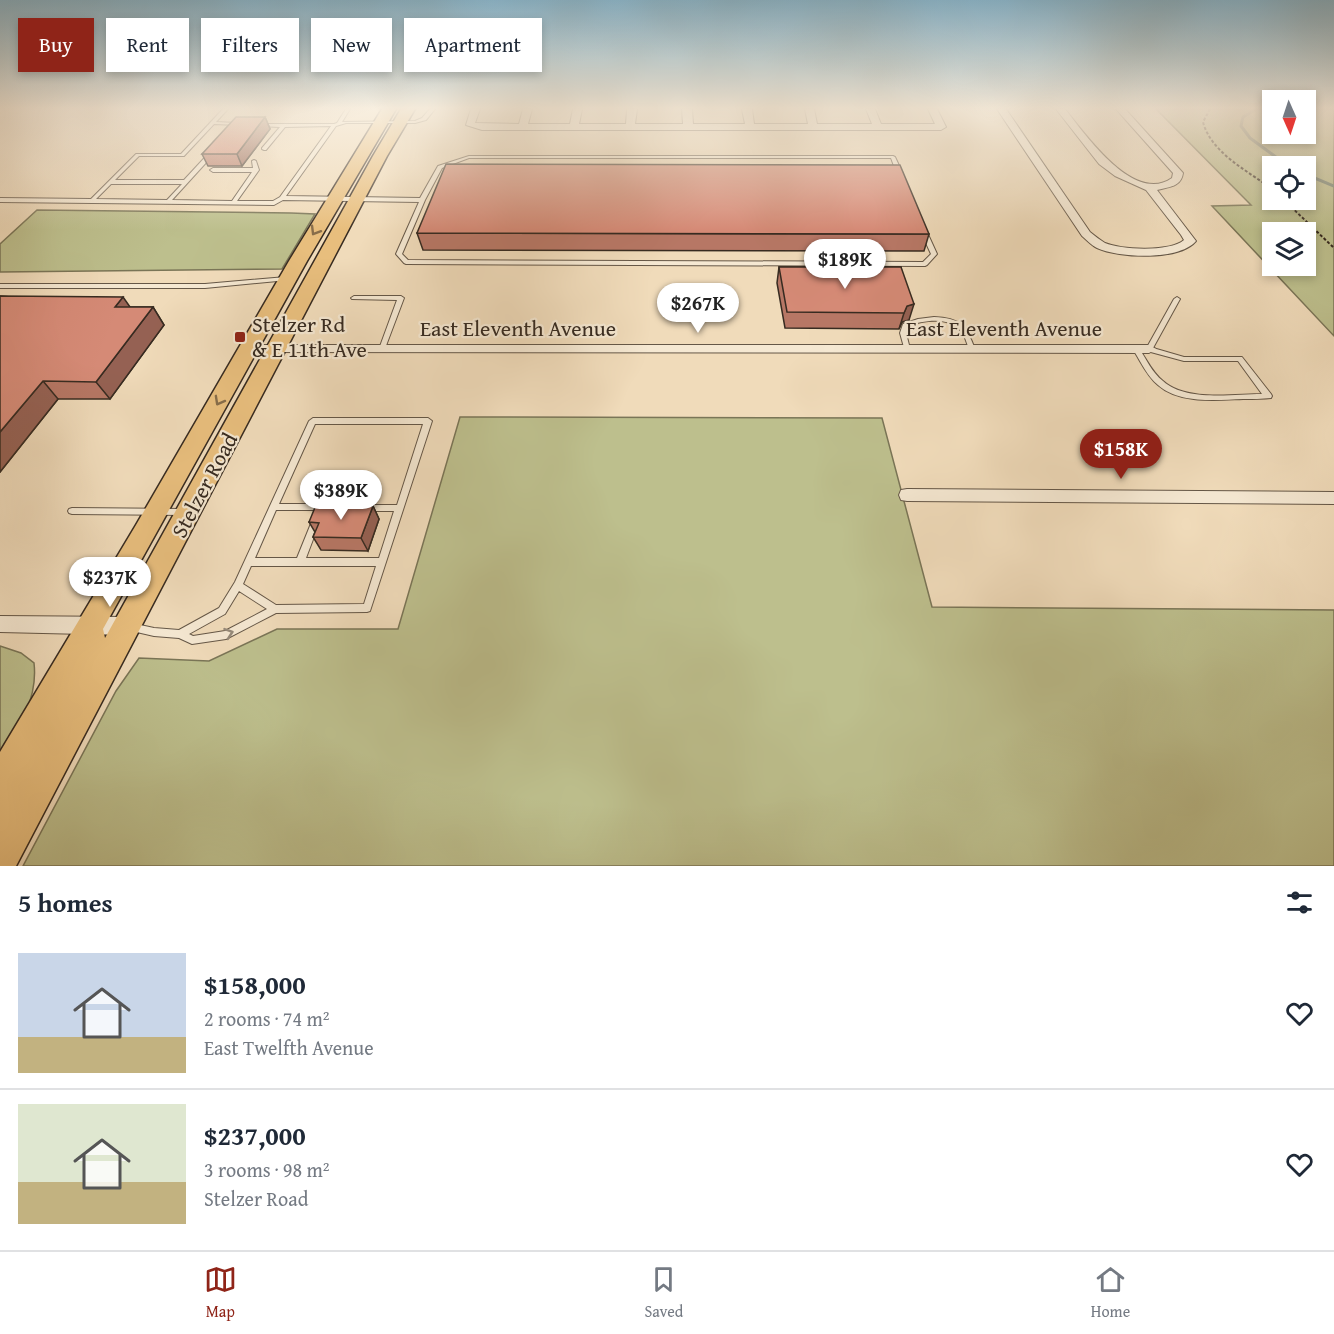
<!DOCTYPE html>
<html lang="en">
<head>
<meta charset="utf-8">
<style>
	:root { --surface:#fff; --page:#f6f6f7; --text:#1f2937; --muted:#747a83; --line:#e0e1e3; --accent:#8f2418 }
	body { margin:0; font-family:"Gentium Book Plus",serif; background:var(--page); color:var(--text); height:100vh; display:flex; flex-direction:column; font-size:22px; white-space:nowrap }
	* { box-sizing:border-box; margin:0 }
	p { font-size:20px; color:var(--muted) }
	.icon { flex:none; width:33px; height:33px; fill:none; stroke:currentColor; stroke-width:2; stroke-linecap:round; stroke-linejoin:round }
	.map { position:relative; height:866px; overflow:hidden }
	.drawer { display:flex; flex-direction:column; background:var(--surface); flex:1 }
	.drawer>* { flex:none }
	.guide { position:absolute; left:18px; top:18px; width:600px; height:54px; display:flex; gap:12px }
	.needle { width:39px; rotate:177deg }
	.tools { position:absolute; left:1262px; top:90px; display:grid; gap:12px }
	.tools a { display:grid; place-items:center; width:54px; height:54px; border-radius:0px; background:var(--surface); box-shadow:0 3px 9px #0003; font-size:30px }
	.price { position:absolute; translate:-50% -51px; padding:0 14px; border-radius:21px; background:#fff; color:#222; font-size:20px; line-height:39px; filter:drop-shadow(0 2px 3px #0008) }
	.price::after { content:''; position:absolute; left:50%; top:36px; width:18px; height:14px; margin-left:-9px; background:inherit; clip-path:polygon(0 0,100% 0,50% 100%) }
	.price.selected { background:var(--accent); color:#fff }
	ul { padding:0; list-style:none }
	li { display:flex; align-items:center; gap:18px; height:150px; padding:0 18px }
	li+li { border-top:2px solid var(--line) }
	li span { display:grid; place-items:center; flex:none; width:168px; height:120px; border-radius:0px; color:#555 }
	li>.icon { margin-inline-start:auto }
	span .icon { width:72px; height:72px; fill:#fffc; stroke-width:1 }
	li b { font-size:26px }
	h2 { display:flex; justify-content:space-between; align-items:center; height:72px; padding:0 18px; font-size:26px }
	.pill { padding:0 21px; border-radius:0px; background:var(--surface); box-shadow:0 3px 9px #0003; font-size:21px; line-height:54px }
	.pill.selected { background:var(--accent); color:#fff }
	.tabs { display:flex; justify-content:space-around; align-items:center; height:84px; border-top:2px solid var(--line); background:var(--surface); font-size:16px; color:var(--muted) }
	.tabs a { display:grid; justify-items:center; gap:3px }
	.tabs .selected { color:var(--accent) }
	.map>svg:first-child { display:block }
	.green { fill:#bdbf8d; stroke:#7a7557; stroke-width:1.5; fill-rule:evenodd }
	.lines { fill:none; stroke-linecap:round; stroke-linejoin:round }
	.stream { stroke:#738273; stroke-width:3 }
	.service-casing { stroke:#655747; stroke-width:2 }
	.minor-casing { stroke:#655747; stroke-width:2 }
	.primary-casing { stroke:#372b21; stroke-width:3 }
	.path { stroke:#372b21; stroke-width:2; stroke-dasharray:3 2; stroke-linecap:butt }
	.service { fill:#f5e8d2; fill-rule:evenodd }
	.minor { fill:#f5e8d2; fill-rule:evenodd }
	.primary { fill:#e8be7d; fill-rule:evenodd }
	.wall { fill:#b77765; stroke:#372b21; stroke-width:1.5 }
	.shaded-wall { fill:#956153; stroke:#372b21; stroke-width:1.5 }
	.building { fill:#d58a76; stroke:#372b21; stroke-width:1.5 }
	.oneway { stroke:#876d4a }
	.oneway2 { stroke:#968a7a }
	.poi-dot { fill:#8f2418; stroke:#f5e8d2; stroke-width:2 }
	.labels { text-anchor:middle; stroke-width:4.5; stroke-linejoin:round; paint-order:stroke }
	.poi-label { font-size:22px; fill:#372b21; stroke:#f5e8d2; text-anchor:start }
	.street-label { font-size:22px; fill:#372b21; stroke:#f5e8d2 }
</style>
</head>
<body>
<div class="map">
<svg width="1334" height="866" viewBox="0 0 1334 866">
	<rect width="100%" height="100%" fill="#f0dbba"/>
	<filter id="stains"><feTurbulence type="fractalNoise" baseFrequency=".00333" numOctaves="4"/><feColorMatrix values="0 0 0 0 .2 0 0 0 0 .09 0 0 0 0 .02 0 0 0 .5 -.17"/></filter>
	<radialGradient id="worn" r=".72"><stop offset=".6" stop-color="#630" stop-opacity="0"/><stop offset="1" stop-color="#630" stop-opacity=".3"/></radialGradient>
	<g class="green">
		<path d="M1156 109H1272V134H1305V109H1334V336L1212 206 1251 205ZM1272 166H1305V200H1272ZM1272 232H1305V266H1272Z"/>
		<polygon points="37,210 291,213 315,214 282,269 0,272 0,244"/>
		<polygon points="460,417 882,418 932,607 1334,610 1334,866 23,866 116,691 139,658 209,661 277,629 398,629"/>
		<path d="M0 646 21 653 34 663C38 698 20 727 0 754Z"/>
	</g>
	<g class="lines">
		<g class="stream">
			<polyline points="1256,109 1243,117 1241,126 1250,138 1288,166"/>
			<polyline points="1305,174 1334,186"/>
		</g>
		<defs>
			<g id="service">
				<path d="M223 109H228L216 122 237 123H239V125L214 124 184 156H139L115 180H184L209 153H213V155L172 200 232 201 252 172H213L210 170 213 168H253L252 161 254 160 256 161 259 170 237 201H273L280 197 331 126 285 127 266 150H264L262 149V148L280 127 258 126 256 125V124H334L337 123 346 109H350L342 122 415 121 422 118 430 109H435L426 120 415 123H346L336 126 286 196 420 198 438 166 469 156H893L895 157 903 174 902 175 897 174 891 158H469L442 168 425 200 402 254 408 260 923 262 931 254 920 230 923 228 926 230 937 254 927 265 925 266 406 264 404 263 396 254 419 202 283 200 274 205 0 202V198L91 199 136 154H181ZM111 184H182L167 200 96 199Z"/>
				<polygon points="286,277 288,278 288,280 205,288 0,288 0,284 205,284"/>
				<polygon points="354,296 401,296 404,298 384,351 380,351 379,349 397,300 352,299 351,298"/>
				<path d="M1177 297 1180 299 1153 348 1184 357H1242L1271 394 1272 396 1271 398C1262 399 1252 399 1243 399 1216 400 1179 404 1158 385 1147 376 1141 362 1134 351L1133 349 1134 347H1138C1146 358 1152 373 1163 381 1186 402 1233 394 1262 394L1238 361H1184L1147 351 1146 349 1174 299Z"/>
				<path d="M934 317C960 318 966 325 975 349L974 351H970C967 345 966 338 962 333 952 316 924 320 908 326L906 333 910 349 909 351H905L900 333 903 324 918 319Z"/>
				<path d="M313 418H428L432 421 370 611 367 612 276 613 226 639 192 644 179 638 154 636 128 630 126 627 128 624 131 623 154 628 179 630 219 608 235 582 309 421ZM315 424H423L397 505H365L362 506 361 508 362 510 365 511H394L379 558H306L320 521 319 519 316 518 313 519 312 521 297 558H255L276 510H323L326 509 327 507 326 505 323 504H279ZM251 566H376L364 604 276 605 243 584ZM239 591 267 609 225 631 193 636 189 634 225 614Z"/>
				<polygon points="72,508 185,509 188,510 189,512 188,514 185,515 72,514 69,513 68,511 69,509"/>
			</g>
			<g id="minor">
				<polygon points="471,109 480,109 475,123 519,124 523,109 532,109 528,124 570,124 573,109 582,109 579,124 626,124 627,109 637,109 635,124 683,124 682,109 692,109 693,124 745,124 742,109 752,109 754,124 808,124 805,109 814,109 817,124 872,124 866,109 875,109 881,124 935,124 928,109 937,109 946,127 941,130 482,130 466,125"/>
				<path d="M997 109H1006L1090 232C1095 236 1100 240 1105 243 1122 250 1170 252 1184 240L1181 235 1146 190 1115 176 1099 164 1056 109H1065C1085 134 1134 205 1172 178L1173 173 1116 109H1125L1183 173C1181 187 1169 187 1157 190L1196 241C1179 261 1119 258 1097 248 1091 245 1087 240 1082 236Z"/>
				<polygon points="248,345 1149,345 1156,349 1149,353 243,352 241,349 243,346"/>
				<polygon points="907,489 1334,492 1334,504 907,501 901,500 899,495 901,490"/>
				<polygon points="0,616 128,617 135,620 137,626 135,632 128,635 0,632"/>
			</g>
			<polygon id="primary" points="382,109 396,109 307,261 103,629 105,638 373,156 401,109 415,109 387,156 16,866 0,866 0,752 136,525 289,261"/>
		</defs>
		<use href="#service" class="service-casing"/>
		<use href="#minor" class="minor-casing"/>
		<use href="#primary" class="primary-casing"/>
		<g class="path">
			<path d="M1210 109 1203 122C1211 153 1248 171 1272 189"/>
			<polyline points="1284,200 1334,248"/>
		</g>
		<use href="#service" class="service"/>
		<use href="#minor" class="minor"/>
		<use href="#primary" class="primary"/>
	</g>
	<g class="wall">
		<polygon points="265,117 270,129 242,166 208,166 202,154"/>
		<polygon points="417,233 929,234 924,251 423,250"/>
		<polygon points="779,267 901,267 909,320 902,322 899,329 785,328 777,283"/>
		<polygon points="0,296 130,307 153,307 164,325 110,399 58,399 0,472"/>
		<polygon points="373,506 379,519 368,551 321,550 313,537 315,532 309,522"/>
	</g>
	<g class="shaded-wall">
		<polygon points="265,117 270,129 242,166 237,154"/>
		<polygon points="123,297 135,314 115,307"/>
		<polygon points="914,304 909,320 902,322 899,329 904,313 907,306"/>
		<polygon points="153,307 164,325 110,399 96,382"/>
		<polygon points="43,381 58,399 0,472 0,432"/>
		<polygon points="373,506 379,519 368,551 361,538"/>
	</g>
	<g class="building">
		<polygon points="236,117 265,117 237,154 202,154"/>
		<polygon points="446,164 900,165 929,234 417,233"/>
		<polygon points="779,267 901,267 914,304 907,306 904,313 787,312"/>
		<polygon points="0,296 123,297 115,307 153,307 96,382 43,381 0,432"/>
		<polygon points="316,505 373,506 361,538 313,537 319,523 309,522"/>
	</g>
	<defs><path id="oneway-chevron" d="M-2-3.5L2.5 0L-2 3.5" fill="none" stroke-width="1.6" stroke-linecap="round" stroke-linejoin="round" transform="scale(1.5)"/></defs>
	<g class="oneway">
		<use href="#oneway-chevron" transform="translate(315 231) rotate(121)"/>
		<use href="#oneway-chevron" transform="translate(219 401) rotate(119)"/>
	</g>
	<use class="oneway2" href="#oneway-chevron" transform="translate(229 633) rotate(-19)"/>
	<linearGradient id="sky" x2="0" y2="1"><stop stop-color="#89b7cf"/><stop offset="0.47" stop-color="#f8efe0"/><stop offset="1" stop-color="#f8efe0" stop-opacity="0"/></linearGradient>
	<rect width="1334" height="230" fill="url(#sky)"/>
	<rect class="poi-dot" x="234" y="331" width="12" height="12" rx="3"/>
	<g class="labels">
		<g class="poi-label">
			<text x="252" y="332">Stelzer Rd<tspan x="252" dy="25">&amp; E 11th Ave</tspan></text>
		</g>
		<g class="street-label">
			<text x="518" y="336">East Eleventh Avenue</text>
			<text x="1004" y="336">East Eleventh Avenue</text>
			<text transform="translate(204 485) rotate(-62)" y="8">Stelzer Road</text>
		</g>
	</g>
	<rect width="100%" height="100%" filter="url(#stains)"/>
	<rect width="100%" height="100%" fill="url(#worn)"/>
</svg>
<div class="tools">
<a><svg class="needle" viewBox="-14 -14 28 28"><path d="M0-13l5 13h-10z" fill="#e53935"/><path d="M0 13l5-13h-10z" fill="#747a83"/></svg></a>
<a><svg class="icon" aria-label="locate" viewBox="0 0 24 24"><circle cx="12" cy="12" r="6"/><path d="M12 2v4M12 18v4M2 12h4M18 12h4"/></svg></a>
<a><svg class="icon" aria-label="layers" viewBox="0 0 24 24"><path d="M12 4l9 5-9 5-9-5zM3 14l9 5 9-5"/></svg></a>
</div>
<b class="price" style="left:845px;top:290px">$189K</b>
<b class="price" style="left:698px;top:334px">$267K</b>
<b class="price selected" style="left:1121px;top:480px">$158K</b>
<b class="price" style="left:341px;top:521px">$389K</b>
<b class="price" style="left:110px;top:608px">$237K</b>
<div class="guide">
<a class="pill selected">Buy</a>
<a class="pill">Rent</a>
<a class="pill">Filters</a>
<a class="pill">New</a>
<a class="pill">Apartment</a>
</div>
</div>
<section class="drawer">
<h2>5 homes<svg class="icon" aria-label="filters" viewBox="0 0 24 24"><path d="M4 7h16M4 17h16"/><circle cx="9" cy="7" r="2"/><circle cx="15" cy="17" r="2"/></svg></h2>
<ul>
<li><span style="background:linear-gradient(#c9d6e8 70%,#c2b280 0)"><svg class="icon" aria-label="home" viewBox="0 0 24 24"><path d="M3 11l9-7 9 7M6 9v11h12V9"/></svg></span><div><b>$158,000</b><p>2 rooms · 74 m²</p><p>East Twelfth Avenue</p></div><svg class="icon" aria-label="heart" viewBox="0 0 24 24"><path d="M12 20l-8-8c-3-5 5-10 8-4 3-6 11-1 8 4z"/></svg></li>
<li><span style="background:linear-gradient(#dfe7d0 65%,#c2b280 0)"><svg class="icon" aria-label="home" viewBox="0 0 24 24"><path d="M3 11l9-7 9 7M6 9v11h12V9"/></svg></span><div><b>$237,000</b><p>3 rooms · 98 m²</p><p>Stelzer Road</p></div><svg class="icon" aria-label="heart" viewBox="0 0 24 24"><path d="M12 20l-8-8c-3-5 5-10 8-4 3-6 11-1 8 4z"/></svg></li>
</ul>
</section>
<nav class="tabs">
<a class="selected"><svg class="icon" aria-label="map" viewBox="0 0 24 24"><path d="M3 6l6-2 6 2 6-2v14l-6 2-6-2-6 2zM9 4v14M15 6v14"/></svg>Map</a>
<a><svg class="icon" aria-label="saved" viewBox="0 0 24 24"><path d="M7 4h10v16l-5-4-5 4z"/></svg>Saved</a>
<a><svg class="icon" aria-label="home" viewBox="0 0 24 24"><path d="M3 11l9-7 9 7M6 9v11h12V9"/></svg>Home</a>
</nav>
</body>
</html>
